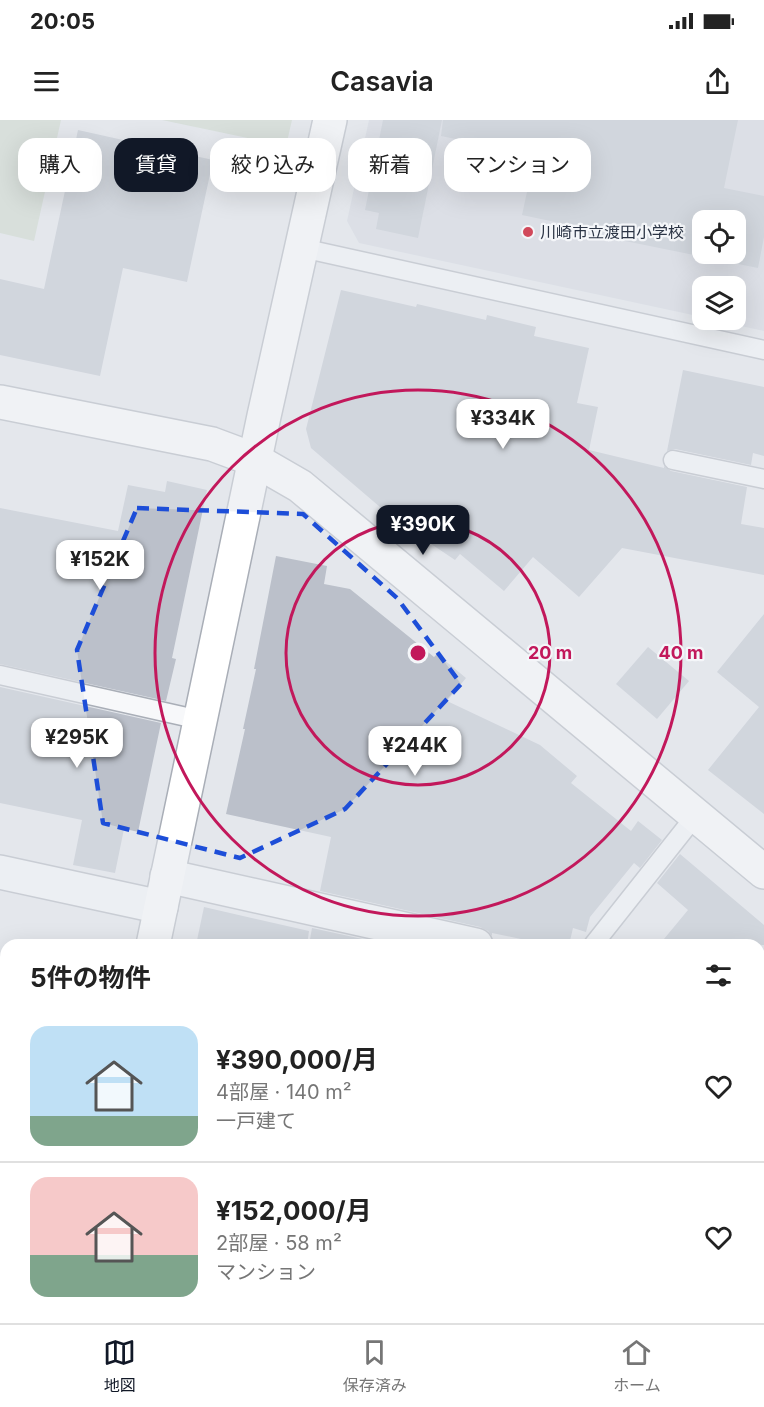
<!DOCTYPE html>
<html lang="ja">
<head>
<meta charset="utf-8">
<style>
	:root { --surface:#fff; --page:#f2f2f2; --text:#222; --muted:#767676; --line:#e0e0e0; --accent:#111827 }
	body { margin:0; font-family:Inter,"Noto Sans JP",sans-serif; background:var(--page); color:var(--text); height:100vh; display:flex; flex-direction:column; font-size:22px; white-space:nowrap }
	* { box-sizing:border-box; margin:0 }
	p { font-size:20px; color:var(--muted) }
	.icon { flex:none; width:33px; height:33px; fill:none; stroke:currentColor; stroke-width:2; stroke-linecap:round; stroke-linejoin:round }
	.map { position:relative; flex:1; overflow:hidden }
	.drawer { position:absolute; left:0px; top:819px; width:765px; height:384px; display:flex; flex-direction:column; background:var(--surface); border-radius:18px 18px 0 0; box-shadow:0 6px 24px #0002 }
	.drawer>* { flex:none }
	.hud { position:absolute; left:18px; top:18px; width:729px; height:54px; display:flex; gap:12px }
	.tools { position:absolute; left:692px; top:90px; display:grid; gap:12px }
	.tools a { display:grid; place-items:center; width:54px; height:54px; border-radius:12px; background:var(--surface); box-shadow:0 6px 24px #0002; font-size:30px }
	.price { position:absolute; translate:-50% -51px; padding:0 14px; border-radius:12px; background:#fff; color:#222; font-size:20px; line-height:39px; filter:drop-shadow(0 2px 3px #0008) }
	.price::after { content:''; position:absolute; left:50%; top:36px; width:18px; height:14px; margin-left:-9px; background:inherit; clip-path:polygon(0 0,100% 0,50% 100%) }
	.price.current { background:var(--accent); color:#fff }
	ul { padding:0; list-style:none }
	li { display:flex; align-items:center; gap:18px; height:150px; padding:0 30px }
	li+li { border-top:2px solid var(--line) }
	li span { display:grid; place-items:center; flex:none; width:168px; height:120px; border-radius:18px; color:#555 }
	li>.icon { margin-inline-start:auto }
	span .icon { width:72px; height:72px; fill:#fffc; stroke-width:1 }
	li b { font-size:26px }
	h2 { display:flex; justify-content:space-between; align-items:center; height:72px; padding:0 30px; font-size:26px }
	.pill { padding:0 21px; border-radius:18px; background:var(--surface); box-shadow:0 6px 24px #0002; font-size:21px; line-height:54px }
	.pill.current { background:var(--accent); color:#fff }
	.status { display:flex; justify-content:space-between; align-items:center; height:42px; padding:0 30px; background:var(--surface); direction:ltr }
	.status svg { height:16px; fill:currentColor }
	header { display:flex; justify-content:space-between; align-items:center; height:78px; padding:0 30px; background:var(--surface); font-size:27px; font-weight:600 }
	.menu { display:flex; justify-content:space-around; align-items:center; height:84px; border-top:2px solid var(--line); background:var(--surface); font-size:16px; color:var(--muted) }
	.menu a { display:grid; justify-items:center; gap:3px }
	.menu .current { color:var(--accent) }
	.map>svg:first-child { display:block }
	.built { fill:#d2d6de; fill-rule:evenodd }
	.green { fill:#c9d6c5 }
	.building { fill:#bbc0ca; fill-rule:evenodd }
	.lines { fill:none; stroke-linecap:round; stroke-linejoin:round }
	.lane-casing { stroke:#a9aeb7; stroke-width:21 }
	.street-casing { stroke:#a9aeb7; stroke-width:36 }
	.secondary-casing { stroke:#a9aeb7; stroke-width:36 }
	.lane { stroke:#f7f8fa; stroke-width:18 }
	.street { stroke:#f7f8fa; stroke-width:33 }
	.secondary { stroke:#fff; stroke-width:33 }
	.marked { fill:none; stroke:#1d4ed8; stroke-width:4.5; stroke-dasharray:12 8; stroke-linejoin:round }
	.ring { fill:none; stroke:#c2185b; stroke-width:3 }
	.poi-dot { fill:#d1495b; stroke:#f4f6f9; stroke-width:2 }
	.labels { text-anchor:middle; stroke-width:4.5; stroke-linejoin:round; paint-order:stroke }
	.poi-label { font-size:16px; fill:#2b3445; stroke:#f4f6f9; text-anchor:start }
	.centre { fill:#c2185b; stroke:#f4f6f9; stroke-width:3 }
	.ring-label { font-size:18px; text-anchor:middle; font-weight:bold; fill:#c2185b; stroke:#f4f6f9; stroke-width:4.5; stroke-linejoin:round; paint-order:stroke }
</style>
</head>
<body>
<div class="status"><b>20:05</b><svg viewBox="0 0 49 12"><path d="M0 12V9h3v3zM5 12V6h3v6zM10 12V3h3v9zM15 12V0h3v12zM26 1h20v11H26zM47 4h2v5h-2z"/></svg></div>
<header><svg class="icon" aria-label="menu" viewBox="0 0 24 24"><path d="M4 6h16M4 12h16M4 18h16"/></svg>Casavia<svg class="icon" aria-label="share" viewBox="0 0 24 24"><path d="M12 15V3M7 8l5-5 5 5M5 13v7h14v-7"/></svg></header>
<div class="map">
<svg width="764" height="1203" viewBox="0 0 764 1203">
	<rect width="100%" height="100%" fill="#e4e7ec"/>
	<path class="built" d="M369 0H764V211L713 200H735V166H702V197L359 123 347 101ZM702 100H735V134H702Z"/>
	<g class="green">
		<polygon points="0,0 61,0 34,121 0,113"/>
		<polygon points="162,0 292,0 286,26"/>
	</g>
	<g class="building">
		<polygon points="383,0 442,0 418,118 376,109 379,93 365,90"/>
		<path d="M443 0H738L724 68 764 76V117L758 148 625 121 626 117 522 95 535 35 441 16ZM702 100H735V134H702Z"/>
		<polygon points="78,10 213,40 187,162 123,148 100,256 0,235 0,159 44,169"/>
		<polygon points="341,170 416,187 417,184 486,200 487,195 536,207 534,216 589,228 577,283 598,287 589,330 664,348 664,346 671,351 747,367 741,404 764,408 764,455 622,428 579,477 533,437 504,471 460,434 455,440 394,399 311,328 306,309"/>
		<polygon points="683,250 764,267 764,336 753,333 751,345 675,329 667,331"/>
		<polygon points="167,361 207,370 172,538 176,539 166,581 0,544 0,388 118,411 128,365 165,372"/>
		<polygon points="276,436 327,446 324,464 350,469 434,537 437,534 466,558 447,581 540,625 577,656 571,663 631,711 638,701 662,720 640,748 634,743 590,797 586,812 573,808 569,825 549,825 492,813 492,816 488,811 480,807 320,771 331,717 226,694 245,609 243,609 256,549 254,549"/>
		<polygon points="764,494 764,694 708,650 759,587 717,552"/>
		<polygon points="648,527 689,561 657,599 616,564"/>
		<polygon points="0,567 161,603 138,712 124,709 115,753 73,745 82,700 0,683"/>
		<polygon points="680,734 764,805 764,825 659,825 688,790 657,763"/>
		<polygon points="204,787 309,811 307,825 196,825"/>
		<polygon points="312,808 390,825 309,825"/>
	</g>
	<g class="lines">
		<defs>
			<g id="lane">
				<polyline points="302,128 764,230"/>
				<polyline points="673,340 764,359"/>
				<polyline points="0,555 200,600"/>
				<polyline points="593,825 696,695"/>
			</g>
			<g id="street">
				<polyline points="0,752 161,787"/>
				<polyline points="167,756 476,825"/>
				<polyline points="525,1197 528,1203"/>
			</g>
			<g id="secondary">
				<polyline points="0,282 212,324 255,340 300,366 764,752"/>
				<polyline points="153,825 264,296 330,0"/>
				<polyline points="759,1053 764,1051"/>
				<polyline points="759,1102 764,1101"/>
				<polyline points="75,1203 75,1197"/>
				<polyline points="264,1203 284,1197"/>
				<polyline points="424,1203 442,1197"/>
			</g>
		</defs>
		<use href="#lane" class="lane-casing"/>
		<use href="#street" class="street-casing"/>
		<use href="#secondary" class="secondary-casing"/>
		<use href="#lane" class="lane"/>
		<use href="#street" class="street"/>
		<use href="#secondary" class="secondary"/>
	</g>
	<path d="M0 0H764V1203H0ZM137 388 303 394 397 478 461 564 345 689 240 738 103 703 77 530Z" fill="#e4e7ec" fill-opacity=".55" fill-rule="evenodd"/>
	<path class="marked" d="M137 388 303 394 397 478 461 564 345 689 240 738 103 703 77 530Z"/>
	<g class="ring">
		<circle cx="418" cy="533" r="132"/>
		<circle cx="418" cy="533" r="263"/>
	</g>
	<circle class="poi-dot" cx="528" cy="112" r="6"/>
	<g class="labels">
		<g class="poi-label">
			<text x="540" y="118">川崎市立渡田小学校</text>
		</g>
	</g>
	<circle cx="418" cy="533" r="9" class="centre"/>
	<g class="ring-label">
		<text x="550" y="539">20 m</text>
		<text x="681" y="539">40 m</text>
	</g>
</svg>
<div class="tools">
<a><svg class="icon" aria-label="locate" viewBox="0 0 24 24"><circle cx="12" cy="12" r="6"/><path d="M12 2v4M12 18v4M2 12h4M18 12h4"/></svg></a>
<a><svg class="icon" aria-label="layers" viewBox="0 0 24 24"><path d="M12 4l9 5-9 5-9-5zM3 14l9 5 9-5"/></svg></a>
</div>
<b class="price" style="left:503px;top:330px">¥334K</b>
<b class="price current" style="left:423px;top:436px">¥390K</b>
<b class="price" style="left:100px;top:471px">¥152K</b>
<b class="price" style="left:77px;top:649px">¥295K</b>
<b class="price" style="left:415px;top:657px">¥244K</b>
<div class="hud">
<a class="pill">購入</a>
<a class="pill current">賃貸</a>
<a class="pill">絞り込み</a>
<a class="pill">新着</a>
<a class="pill">マンション</a>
</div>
<section class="drawer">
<h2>5件の物件<svg class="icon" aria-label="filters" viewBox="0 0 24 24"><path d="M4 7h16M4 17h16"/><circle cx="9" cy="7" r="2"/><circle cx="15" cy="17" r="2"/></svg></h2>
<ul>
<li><span style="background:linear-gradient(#bfe0f5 75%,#7fa58c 0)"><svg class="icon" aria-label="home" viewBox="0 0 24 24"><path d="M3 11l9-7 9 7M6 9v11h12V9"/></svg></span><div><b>¥390,000/月</b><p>4部屋 · 140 m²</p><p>一戸建て</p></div><svg class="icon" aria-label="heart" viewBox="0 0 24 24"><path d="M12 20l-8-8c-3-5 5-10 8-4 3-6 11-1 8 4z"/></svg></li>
<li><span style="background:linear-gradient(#f6c9c9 65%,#7fa58c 0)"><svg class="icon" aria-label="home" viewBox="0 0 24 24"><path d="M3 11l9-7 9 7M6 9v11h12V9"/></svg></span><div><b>¥152,000/月</b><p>2部屋 · 58 m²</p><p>マンション</p></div><svg class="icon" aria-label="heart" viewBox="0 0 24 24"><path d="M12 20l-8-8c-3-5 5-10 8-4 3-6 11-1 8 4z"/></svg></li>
</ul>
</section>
</div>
<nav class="menu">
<a class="current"><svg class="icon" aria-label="map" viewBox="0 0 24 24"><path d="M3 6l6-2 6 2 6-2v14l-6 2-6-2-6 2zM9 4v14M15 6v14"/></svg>地図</a>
<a><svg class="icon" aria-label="saved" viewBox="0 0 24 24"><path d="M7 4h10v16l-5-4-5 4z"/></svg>保存済み</a>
<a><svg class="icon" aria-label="home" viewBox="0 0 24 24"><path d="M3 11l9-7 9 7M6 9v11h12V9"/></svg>ホーム</a>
</nav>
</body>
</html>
